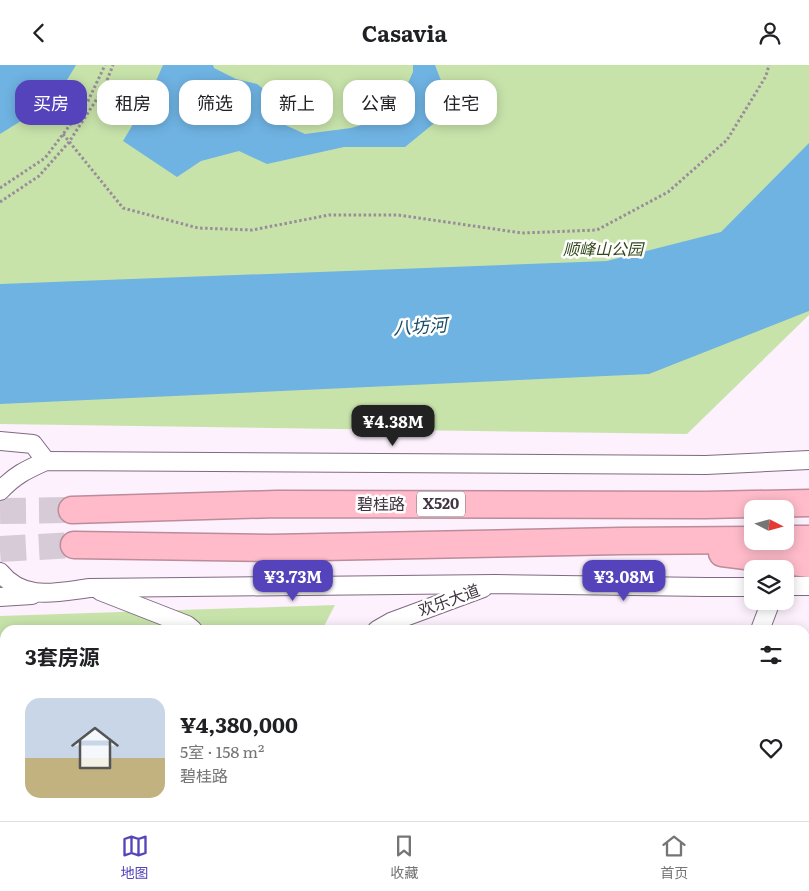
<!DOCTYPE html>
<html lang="zh">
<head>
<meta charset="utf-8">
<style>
	:root { --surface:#fff; --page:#f2f2f2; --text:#202124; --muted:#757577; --line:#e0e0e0; --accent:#5443ba }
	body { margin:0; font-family:Literata,"Noto Sans SC",serif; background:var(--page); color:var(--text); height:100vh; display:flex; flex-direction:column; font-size:19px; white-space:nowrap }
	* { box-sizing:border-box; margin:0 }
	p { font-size:16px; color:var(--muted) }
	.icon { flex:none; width:28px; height:28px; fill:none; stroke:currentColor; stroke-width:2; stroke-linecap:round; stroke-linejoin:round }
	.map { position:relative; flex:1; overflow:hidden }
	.sheet { position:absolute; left:0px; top:560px; width:810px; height:196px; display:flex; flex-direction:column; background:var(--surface); border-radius:15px 15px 0 0; box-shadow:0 2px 12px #0003 }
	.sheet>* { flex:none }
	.top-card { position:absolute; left:15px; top:15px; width:500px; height:45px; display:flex; gap:10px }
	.needle { width:32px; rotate:96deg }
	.controls { position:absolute; left:744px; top:435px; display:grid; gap:10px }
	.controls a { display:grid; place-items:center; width:50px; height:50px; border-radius:10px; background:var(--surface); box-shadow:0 2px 12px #0003; font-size:25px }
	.price { position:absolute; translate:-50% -42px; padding:0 11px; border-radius:10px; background:var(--accent); color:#fff; font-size:16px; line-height:32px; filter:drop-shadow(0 1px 2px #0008) }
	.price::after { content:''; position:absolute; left:50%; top:30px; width:15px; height:11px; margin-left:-8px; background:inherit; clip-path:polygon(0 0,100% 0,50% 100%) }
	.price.on { background:#222; color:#fff }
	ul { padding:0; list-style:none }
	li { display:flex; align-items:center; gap:15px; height:125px; padding:0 25px }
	li span { display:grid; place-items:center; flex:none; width:140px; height:100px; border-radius:15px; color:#555 }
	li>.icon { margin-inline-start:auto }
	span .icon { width:60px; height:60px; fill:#fffc; stroke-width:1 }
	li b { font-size:21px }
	h2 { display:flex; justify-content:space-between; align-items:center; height:60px; padding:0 25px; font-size:21px }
	.chip { padding:0 18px; border-radius:15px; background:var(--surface); box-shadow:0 2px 12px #0003; font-size:18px; line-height:45px }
	.chip.on { background:var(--accent); color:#fff }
	header { display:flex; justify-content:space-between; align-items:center; height:65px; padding:0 25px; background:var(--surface); font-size:22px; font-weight:700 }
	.tabs { display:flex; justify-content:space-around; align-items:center; height:70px; border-top:1px solid var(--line); background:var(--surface); font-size:14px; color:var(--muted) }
	.tabs a { display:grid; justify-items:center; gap:2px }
	.tabs .on { color:var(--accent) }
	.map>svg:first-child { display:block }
	.green { fill:#c8e3aa }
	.water { fill:#6fb3e3 }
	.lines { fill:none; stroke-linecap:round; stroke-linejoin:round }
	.highway-tunnel { stroke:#d6cbd7; stroke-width:26; stroke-dasharray:26 13; stroke-linecap:butt }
	.minor-casing { stroke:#806983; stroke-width:20 }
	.highway-casing { stroke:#bc8c9a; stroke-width:29 }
	.path { stroke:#988d99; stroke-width:3; stroke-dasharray:2.5 2.5; stroke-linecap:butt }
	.minor { stroke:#fff; stroke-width:18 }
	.highway { stroke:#ffbbca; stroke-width:26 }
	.wall { fill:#ac96af }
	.shaded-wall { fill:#8c7a8f }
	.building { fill:#c8afcc; stroke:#8c7a8f }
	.labels { text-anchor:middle; stroke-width:5; stroke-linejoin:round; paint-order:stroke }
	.shield { fill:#fff; stroke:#79727a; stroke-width:1 }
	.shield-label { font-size:15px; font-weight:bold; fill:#403541 }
	.park-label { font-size:16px; font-style:italic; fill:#334818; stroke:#fff }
	.street-label { font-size:16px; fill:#403541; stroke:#fff }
	.water-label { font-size:18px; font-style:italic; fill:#174b6b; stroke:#fff }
</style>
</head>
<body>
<header><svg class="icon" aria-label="back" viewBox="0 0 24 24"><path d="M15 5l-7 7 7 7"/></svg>Casavia<svg class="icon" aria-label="person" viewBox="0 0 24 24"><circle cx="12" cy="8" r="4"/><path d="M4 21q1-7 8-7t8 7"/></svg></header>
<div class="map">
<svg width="809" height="756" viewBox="0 0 809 756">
	<rect width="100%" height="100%" fill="#fcf1fd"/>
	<g class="green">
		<polygon points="0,0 809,0 809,250 687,369 0,359"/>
		<polygon points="335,540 322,565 5,565 5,751 230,751 227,756 0,756 0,551"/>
	</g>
	<g class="water">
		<polygon points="0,0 76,0 55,35 0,69"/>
		<polygon points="163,0 213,0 214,3 236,14 257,19 274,32 283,59 305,69 351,63 393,51 413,7 413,0 435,0 448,34 443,51 405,82 344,82 267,99 239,86 201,96 177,112 123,76 148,34"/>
		<polygon points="809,78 809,246 649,309 0,339 0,219 607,196 721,167"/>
	</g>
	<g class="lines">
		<g class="highway-tunnel">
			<polyline points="0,446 72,445"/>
			<polyline points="0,484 74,480"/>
		</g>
		<defs>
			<g id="minor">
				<polyline points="0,376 33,379 46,396"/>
				<path d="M0 426C15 410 26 405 46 396L706 400 809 395"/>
				<path d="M0 507C24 537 57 527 90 523L495 519 706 522H752"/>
				<polyline points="785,521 809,521"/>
				<polyline points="100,526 187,560 193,565"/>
				<polyline points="0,532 32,530"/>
				<polyline points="377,565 391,557 483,523"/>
				<polyline points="760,565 771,536"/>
				<polyline points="778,751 780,756"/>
				<polyline points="209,756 211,751"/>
				<polyline points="249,756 250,751"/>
			</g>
			<g id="highway">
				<polyline points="72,445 277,439 705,440 809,438"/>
				<polyline points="785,474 809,474"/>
				<polyline points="74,480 271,483 621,476 752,475"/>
				<polyline points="722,488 809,499"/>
			</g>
		</defs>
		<use href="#minor" class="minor-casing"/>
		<use href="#highway" class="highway-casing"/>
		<g class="path">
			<polyline points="63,69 123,143 198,163 252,165 329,150 398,150 522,168 597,165 668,127 727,75 766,11 769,0"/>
			<polyline points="0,123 45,93 88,36 105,0"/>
			<polyline points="0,137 39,111 69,77 104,23 113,0"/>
		</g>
		<use href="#minor" class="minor"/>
		<use href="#highway" class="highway"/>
	</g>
	<polygon class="wall" points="394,751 496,751 491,756 388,756"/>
	<polygon class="shaded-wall" points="732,751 760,751 762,754 761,756 735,756"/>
	<g class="building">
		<polygon points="394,751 450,751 444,756 388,756"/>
		<polygon points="691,751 732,751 740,753 739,756 690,756"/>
	</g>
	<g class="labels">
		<rect class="shield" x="417" y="426.5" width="48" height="25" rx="4"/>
		<g class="shield-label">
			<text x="441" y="444">X520</text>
		</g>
		<g class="park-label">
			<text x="603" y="190">顺峰山公园</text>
		</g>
		<g class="street-label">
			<text x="381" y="445">碧桂路</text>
			<text transform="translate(449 535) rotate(-20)" y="6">欢乐大道</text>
		</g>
		<g class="water-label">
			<text transform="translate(420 262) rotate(-4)" y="6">八坊河</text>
		</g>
	</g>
</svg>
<div class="controls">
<a><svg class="needle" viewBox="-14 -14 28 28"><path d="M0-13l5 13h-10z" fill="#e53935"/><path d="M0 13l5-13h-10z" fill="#757577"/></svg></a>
<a><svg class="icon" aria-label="layers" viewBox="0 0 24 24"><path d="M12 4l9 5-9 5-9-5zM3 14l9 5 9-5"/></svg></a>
</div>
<b class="price on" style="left:393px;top:382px">¥4.38M</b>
<b class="price" style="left:293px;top:537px">¥3.73M</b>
<b class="price" style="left:624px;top:537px">¥3.08M</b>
<div class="top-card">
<a class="chip on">买房</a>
<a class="chip">租房</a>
<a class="chip">筛选</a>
<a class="chip">新上</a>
<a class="chip">公寓</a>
<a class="chip">住宅</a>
</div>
<section class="sheet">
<h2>3套房源<svg class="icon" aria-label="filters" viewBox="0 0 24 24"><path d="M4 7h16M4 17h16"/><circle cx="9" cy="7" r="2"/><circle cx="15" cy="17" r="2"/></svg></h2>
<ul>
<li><span style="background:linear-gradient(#c9d6e8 60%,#c2b280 0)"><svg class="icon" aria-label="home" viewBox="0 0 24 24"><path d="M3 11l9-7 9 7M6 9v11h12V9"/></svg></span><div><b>¥4,380,000</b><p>5室 · 158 m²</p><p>碧桂路</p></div><svg class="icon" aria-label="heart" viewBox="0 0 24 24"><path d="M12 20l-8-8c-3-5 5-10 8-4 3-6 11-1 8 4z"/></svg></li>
</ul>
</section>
</div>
<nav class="tabs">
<a class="on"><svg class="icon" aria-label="map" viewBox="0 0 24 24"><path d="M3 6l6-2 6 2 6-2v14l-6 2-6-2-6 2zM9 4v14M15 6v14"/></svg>地图</a>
<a><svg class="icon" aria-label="saved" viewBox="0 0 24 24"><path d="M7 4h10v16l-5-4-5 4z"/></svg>收藏</a>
<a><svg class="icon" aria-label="home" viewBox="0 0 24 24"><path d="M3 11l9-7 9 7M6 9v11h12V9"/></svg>首页</a>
</nav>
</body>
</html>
